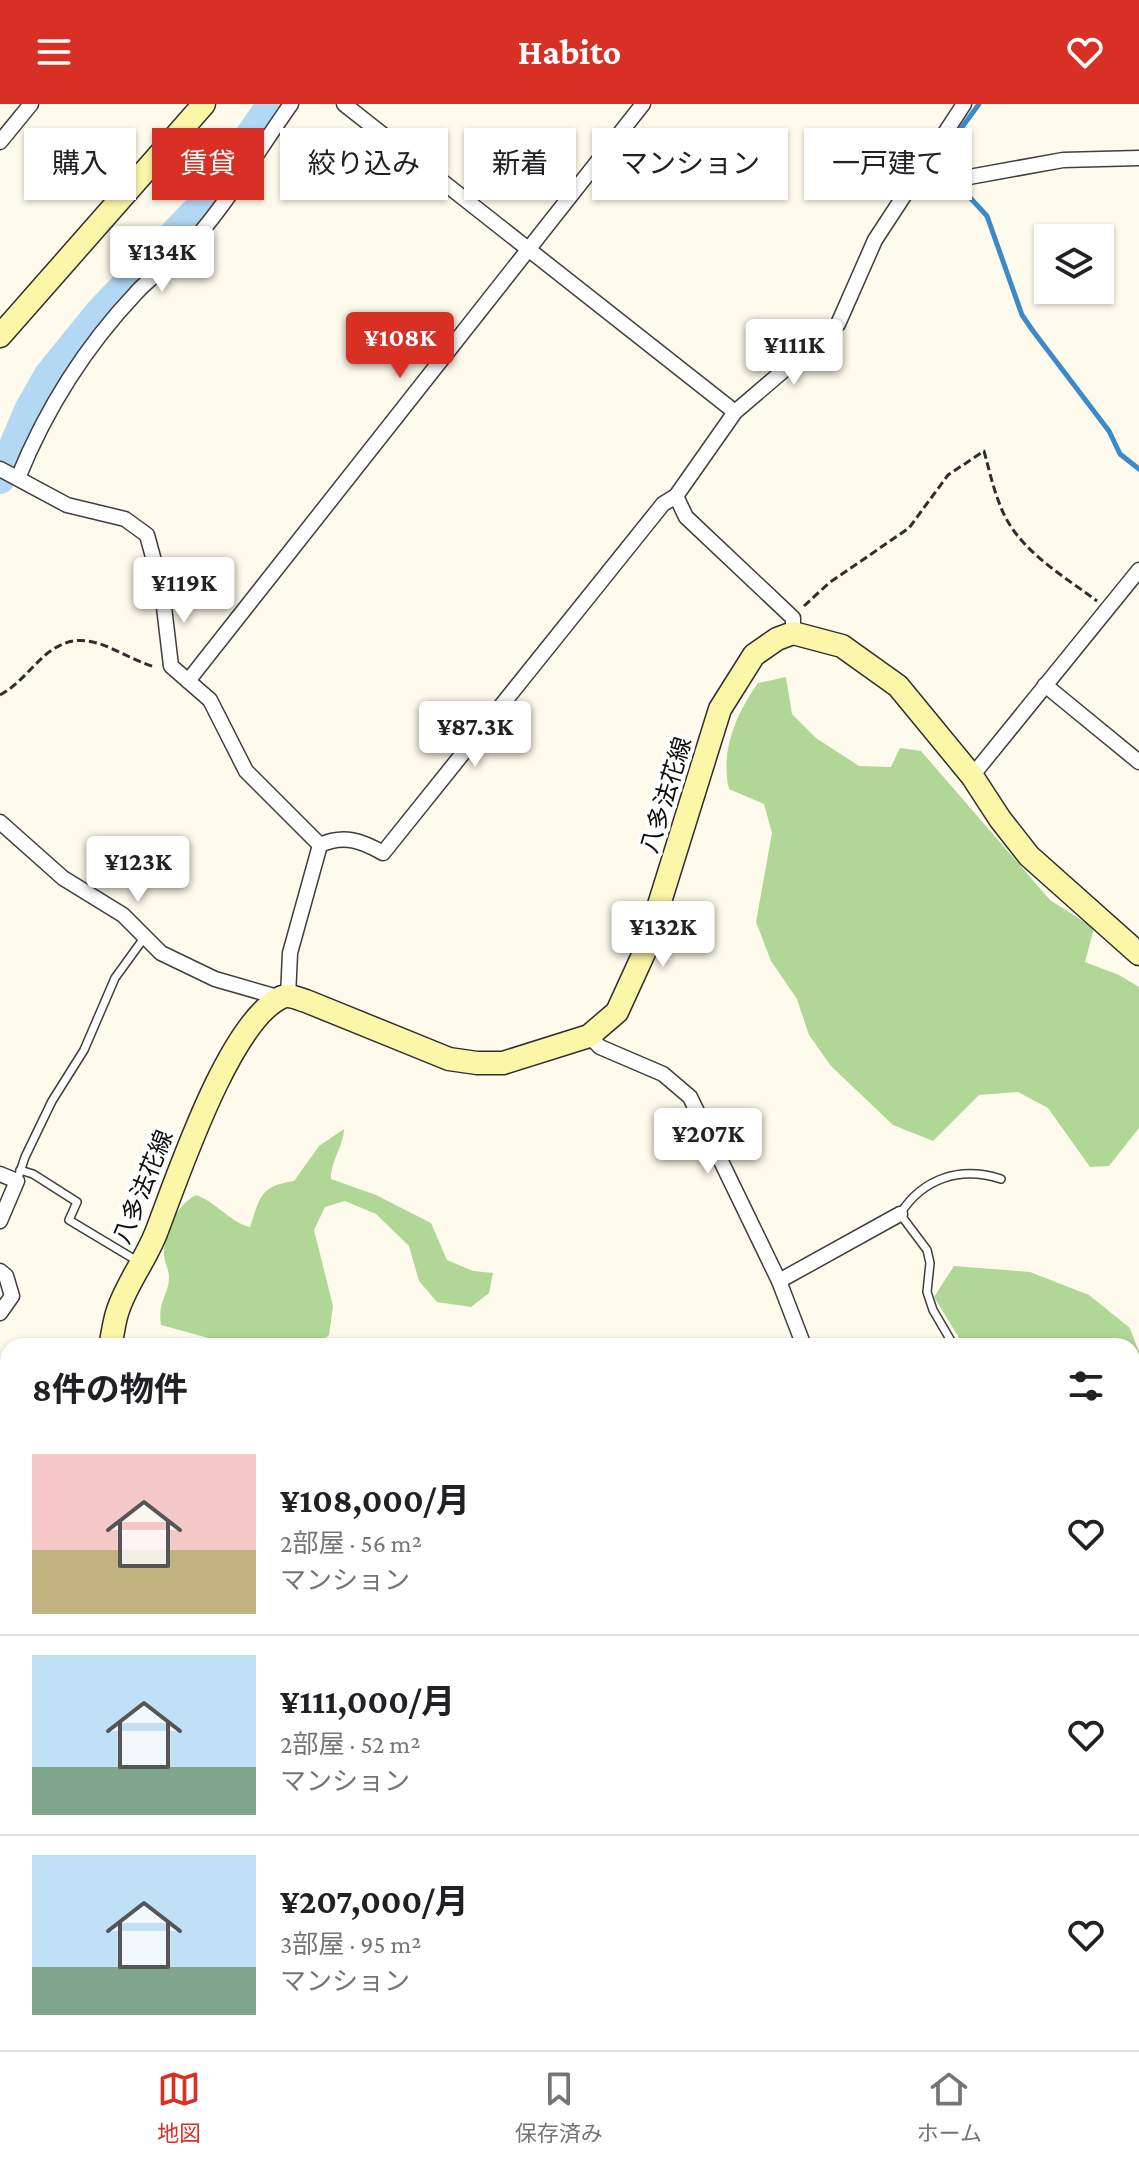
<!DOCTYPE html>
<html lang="ja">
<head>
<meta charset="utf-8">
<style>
	:root { --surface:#fff; --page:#f6f6f6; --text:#202124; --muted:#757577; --line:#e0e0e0; --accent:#d93025 }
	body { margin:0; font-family:"Crimson Pro","Noto Sans JP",serif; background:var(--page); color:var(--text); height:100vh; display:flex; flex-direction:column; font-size:30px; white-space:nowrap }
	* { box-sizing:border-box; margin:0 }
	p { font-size:26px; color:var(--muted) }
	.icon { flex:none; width:44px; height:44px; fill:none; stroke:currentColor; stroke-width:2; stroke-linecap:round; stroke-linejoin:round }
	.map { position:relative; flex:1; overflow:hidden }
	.drawer { position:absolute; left:0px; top:1234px; width:1140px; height:712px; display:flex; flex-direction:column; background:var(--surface); border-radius:24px 24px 0 0; box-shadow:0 2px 6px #0004 }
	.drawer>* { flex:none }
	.banner { position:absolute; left:24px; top:24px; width:1092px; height:72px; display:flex; gap:16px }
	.fabs { position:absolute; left:1034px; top:120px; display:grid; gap:16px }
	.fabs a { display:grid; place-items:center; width:80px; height:80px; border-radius:0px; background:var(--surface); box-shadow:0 2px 6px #0004; font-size:40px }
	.price { position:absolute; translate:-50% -68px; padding:0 18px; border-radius:8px; background:#fff; color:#222; font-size:26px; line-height:52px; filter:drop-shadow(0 2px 4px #0008) }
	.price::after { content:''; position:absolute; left:50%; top:48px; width:24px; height:18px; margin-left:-12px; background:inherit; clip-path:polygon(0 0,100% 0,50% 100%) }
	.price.active { background:var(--accent); color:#fff }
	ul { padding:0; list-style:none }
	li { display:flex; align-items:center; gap:24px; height:200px; padding:0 32px }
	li+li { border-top:2px solid var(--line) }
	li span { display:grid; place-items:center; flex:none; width:224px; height:160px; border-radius:0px; color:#555 }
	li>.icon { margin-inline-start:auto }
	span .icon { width:96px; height:96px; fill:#fffc; stroke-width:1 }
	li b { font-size:34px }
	h2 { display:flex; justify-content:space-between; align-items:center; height:96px; padding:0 32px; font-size:34px }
	.tag { padding:0 28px; border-radius:0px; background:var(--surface); box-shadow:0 2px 6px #0004; font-size:28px; line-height:72px }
	.tag.active { background:var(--accent); color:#fff }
	header { display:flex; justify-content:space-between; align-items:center; height:104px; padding:0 32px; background:var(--accent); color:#fff; font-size:36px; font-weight:700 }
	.tab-bar { display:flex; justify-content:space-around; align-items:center; height:112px; border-top:2px solid var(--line); background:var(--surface); font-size:22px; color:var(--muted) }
	.tab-bar a { display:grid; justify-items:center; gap:4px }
	.tab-bar .active { color:var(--accent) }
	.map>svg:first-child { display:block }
	.forest { fill:#b1d797 }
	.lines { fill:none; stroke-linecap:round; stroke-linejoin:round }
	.stream { stroke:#3c8ac8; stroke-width:5 }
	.river { stroke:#b2d8f4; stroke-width:30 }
	.lane-casing { stroke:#3f3f3f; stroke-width:10 }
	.street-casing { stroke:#3f3f3f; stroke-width:17 }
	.secondary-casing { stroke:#2e2e2e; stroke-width:25 }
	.path { stroke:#2e2e2e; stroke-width:3; stroke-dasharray:8 4; stroke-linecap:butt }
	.lane { stroke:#fff; stroke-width:7 }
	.street { stroke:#fff; stroke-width:14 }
	.secondary { stroke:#fcf6a9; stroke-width:22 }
	.labels { text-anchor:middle; stroke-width:8; stroke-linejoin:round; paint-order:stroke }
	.street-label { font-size:24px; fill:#0c0c0c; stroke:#fff }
</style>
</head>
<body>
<header><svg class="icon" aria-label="menu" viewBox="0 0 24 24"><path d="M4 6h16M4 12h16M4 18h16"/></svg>Habito<svg class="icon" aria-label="heart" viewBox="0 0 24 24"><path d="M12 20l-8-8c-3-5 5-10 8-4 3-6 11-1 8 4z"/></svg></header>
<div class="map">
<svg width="1139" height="1946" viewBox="0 0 1139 1946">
	<rect width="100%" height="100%" fill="#fefbec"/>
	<g class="forest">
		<path d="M786 573 792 610 816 634 859 662 891 663 900 644 921 647 1050 796 1094 824 1085 858 1119 871 1139 883V1024L1109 1062 1090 1063 1048 1004 1018 988 979 991 933 1037 893 1021 831 962 809 931 797 895 771 857 756 818 772 729 764 700 729 685C720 647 736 610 758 579Z"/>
		<path d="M344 1025C343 1044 331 1056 331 1075L376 1091 431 1119 447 1156 473 1167 493 1169 489 1189 471 1203 437 1198 419 1177 409 1142 376 1110 345 1097 325 1103 314 1126 333 1202 329 1231 316 1242H225L212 1235 161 1221C157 1197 169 1191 169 1173 169 1165 163 1156 164 1148 165 1126 177 1101 196 1091 216 1098 233 1120 250 1123 260 1093 260 1082 294 1077L319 1042Z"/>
		<polygon points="954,1162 1030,1168 1089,1191 1130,1224 1139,1248 1139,1329 1132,1335 1132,1242 964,1242 934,1193"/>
		<polygon points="1139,1425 1139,1517 1133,1517 1132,1429"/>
		<polygon points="0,1506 8,1506 8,1647 0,1643"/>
		<polygon points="0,1759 8,1765 8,1938 173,1938 181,1946 0,1946"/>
		<polygon points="325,1938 604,1938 611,1946 323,1946 327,1941"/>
		<polygon points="927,1938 1002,1938 1003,1946 918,1946"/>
	</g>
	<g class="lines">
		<polyline class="stream" points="979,0 957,30 951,51 952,67 963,86 987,112 1022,211 1033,227 1109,327 1120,350 1139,365"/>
		<polyline class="river" points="0,375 29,306 49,271 100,208 200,103 272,0"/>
		<defs>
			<g id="lane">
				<polyline points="20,1066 33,1070 77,1098 69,1116 139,1158"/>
				<polyline points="17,1077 25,1053 52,997 84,946 115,874 144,834"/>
				<path d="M954 1242 933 1206 927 1188 930 1159 927 1146 900 1110C923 1074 960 1062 1001 1075"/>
			</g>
			<g id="street">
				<polyline points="344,0 735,308"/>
				<polyline points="0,38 31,0"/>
				<polyline points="913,73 947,77 1063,56 1139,54"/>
				<polyline points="0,365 67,401 125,415 147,431 162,486 171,562 210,596 246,667 320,741"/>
				<path d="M18 374C46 305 85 243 136 189 154 169 178 156 195 135 231 94 259 45 291 0"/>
				<polyline points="793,529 793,514 686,413 676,392 735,308 838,220 875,136 964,0"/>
				<polyline points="188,577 643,0"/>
				<polyline points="1045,581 1139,658"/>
				<polyline points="972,672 1139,466"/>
				<polyline points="0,718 63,774 123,811 161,849 215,875 281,894"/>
				<path d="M288 892 290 849 320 741C344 730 362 737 383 749L663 400 676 392"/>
				<polyline points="589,932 600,943 663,970 690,993 779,1177 804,1242"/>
				<polyline points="0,1070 17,1077 0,1117"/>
				<polyline points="0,1167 6,1172 12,1192 0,1209"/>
				<polyline points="779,1177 900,1110"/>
				<polyline points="0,1269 8,1274"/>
			</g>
			<g id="secondary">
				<polyline points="0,232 204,0"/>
				<path d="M110 1242C113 1230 114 1217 118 1206 127 1179 146 1155 156 1129 177 1075 229 917 282 893 290 890 299 895 306 897L449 955 477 959H503L589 932 617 908 644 849 720 605 754 551 777 535 793 529 842 542 898 582 972 672 1000 715 1029 752 1139 850"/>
				<polyline points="0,1403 8,1390"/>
			</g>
		</defs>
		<use href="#lane" class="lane-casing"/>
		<use href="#street" class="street-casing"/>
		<use href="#secondary" class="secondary-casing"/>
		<g class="path">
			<path d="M804 502 829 479 909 424 948 371 984 347C989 365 993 384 1000 401 1016 445 1061 470 1097 497"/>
			<path d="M0 591C17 582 30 565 43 553 84 516 114 551 155 563"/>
			<polyline points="1104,1938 1105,1946"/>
		</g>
		<use href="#lane" class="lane"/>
		<use href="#street" class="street"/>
		<use href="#secondary" class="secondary"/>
	</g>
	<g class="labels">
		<g class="street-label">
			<text transform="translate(666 691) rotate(-73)" y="8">八多法花線</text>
			<text transform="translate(143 1083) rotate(-68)" y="8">八多法花線</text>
		</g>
	</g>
</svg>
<div class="fabs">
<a><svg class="icon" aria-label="layers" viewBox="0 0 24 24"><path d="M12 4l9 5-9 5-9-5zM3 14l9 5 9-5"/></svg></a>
</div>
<b class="price" style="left:162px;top:190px">¥134K</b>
<b class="price active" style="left:400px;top:276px">¥108K</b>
<b class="price" style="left:794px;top:283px">¥111K</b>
<b class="price" style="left:184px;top:521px">¥119K</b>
<b class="price" style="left:475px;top:665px">¥87.3K</b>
<b class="price" style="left:138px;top:800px">¥123K</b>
<b class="price" style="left:663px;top:865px">¥132K</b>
<b class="price" style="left:708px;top:1072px">¥207K</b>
<div class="banner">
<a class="tag">購入</a>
<a class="tag active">賃貸</a>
<a class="tag">絞り込み</a>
<a class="tag">新着</a>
<a class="tag">マンション</a>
<a class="tag">一戸建て</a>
</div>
<section class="drawer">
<h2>8件の物件<svg class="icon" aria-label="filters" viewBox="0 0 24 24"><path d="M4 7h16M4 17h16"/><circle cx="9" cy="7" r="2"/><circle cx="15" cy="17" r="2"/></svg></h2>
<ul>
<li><span style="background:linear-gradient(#f6c9c9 60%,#c2b280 0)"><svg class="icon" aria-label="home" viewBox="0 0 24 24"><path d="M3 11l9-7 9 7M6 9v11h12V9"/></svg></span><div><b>¥108,000/月</b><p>2部屋 · 56 m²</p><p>マンション</p></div><svg class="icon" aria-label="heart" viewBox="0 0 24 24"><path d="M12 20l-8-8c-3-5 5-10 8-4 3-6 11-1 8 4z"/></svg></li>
<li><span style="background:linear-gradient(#bfe0f5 70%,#7fa58c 0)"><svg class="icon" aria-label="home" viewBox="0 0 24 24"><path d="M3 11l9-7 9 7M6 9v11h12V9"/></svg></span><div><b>¥111,000/月</b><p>2部屋 · 52 m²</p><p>マンション</p></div><svg class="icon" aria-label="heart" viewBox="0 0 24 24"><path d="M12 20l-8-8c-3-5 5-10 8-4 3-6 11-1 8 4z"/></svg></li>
<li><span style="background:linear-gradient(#bfe0f5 70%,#7fa58c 0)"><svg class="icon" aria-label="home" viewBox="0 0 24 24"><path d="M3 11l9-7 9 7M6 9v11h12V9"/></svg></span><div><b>¥207,000/月</b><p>3部屋 · 95 m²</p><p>マンション</p></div><svg class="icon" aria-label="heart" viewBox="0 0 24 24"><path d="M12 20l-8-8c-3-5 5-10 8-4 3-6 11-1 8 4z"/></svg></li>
</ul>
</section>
</div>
<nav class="tab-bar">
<a class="active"><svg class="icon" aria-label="map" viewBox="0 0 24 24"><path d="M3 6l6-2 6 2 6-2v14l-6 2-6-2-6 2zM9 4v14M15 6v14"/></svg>地図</a>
<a><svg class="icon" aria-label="saved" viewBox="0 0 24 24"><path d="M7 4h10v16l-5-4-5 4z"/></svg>保存済み</a>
<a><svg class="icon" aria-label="home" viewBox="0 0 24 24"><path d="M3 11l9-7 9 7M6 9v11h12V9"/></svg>ホーム</a>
</nav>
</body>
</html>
